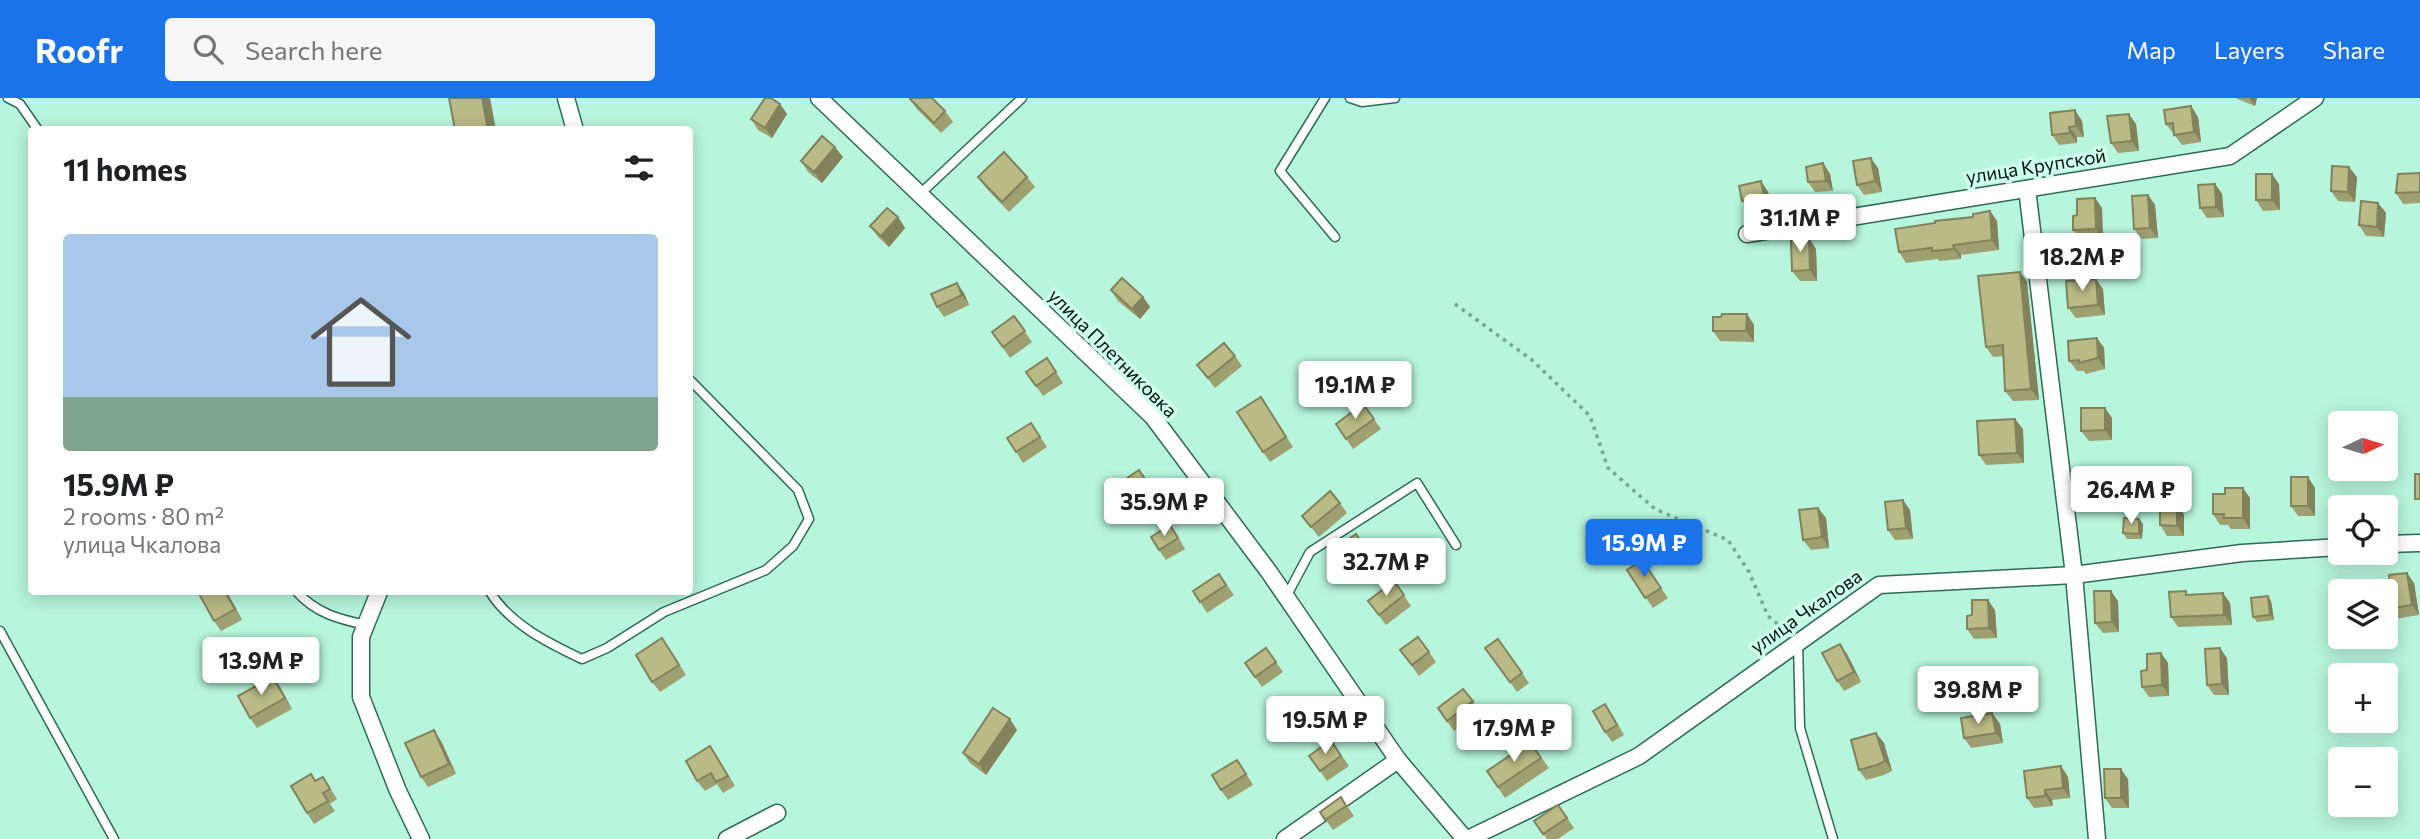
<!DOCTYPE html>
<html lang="en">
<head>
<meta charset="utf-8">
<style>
	:root { --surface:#fff; --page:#f6f6f6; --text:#202124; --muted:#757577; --accent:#1a73e8 }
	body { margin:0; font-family:Commissioner,sans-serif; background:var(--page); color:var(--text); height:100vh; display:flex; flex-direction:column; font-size:26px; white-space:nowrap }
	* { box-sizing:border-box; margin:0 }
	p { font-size:23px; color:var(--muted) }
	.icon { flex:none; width:38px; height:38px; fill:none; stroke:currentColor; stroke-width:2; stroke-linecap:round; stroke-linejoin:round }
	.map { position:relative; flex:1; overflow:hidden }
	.sheet { position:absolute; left:28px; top:28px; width:665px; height:469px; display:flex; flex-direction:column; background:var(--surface); border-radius:7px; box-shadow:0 4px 18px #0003 }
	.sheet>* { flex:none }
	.needle { width:46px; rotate:86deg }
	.fabs { position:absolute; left:2328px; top:313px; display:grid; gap:14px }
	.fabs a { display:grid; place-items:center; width:70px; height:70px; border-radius:7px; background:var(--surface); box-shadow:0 4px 18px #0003; font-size:35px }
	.price { position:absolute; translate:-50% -60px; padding:0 16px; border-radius:7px; background:#fff; color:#222; font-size:23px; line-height:46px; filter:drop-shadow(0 2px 4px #0008) }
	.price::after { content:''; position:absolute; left:50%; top:42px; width:21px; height:16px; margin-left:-10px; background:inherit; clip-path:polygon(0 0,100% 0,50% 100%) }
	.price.selected { background:var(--accent); color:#fff }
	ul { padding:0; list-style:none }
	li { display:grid; align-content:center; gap:14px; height:371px; padding:0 35px }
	li span { display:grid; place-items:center; height:217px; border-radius:7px; color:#555 }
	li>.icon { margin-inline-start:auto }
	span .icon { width:126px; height:126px; fill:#fffc; stroke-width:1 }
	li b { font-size:30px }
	h2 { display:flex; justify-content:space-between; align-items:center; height:84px; padding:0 35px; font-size:30px }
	header { display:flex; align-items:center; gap:42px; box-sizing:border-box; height:98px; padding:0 35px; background:var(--accent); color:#fff }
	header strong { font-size:33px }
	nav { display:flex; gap:38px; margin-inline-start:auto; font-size:24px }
	.search { width:490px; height:63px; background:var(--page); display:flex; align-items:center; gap:18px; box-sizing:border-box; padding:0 24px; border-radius:7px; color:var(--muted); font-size:26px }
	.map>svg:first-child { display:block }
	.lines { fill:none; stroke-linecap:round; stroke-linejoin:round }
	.lane-casing { stroke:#2e6a56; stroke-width:11 }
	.street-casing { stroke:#2e6a56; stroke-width:19 }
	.path { stroke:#78a794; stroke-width:3.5; stroke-dasharray:3.5 5; stroke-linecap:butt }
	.lane { stroke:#fff; stroke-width:8 }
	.street { stroke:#fff; stroke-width:16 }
	.wall { fill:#9fa072 }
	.shaded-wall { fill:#82825d }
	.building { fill:#b9ba85; stroke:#82825d; stroke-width:2 }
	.labels { text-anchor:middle; stroke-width:7; stroke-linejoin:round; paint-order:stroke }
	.street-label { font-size:19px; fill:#00150d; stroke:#ceffeb }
</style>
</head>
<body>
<header>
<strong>Roofr</strong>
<div class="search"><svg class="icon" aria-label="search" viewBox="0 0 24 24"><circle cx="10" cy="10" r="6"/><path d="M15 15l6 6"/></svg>Search here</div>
<nav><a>Map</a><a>Layers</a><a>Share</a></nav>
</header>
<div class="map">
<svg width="2420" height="741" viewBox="0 0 2420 741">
	<rect width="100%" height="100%" fill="#b7f5dc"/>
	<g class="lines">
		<defs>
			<g id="lane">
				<polyline points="8,0 20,6 38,32"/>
				<polyline points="1325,0 1280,73 1335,139"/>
				<polyline points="1350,0 1362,4 1395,0"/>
				<polyline points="920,96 1022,0"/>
				<path d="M297 494C316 515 338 521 366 527"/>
				<path d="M490 494C510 526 548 545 582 561L607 550 664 514 766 472 793 448 809 421 798 392 690 282"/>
				<polyline points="1286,499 1310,454 1417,385 1456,447"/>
				<polyline points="0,533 114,741"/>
				<polyline points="1798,544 1800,630 1833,741"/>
			</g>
			<g id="street">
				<polyline points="566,0 575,32"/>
				<polyline points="819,0 1153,319 1269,474 1398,662 1465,741"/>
				<polyline points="2027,91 2074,477 2097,741"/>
				<polyline points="1747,136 2230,58 2315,0"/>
				<polyline points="2385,446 2420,445"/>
				<polyline points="379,494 361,539 361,599 398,693 421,741"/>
				<polyline points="727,741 777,715"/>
				<polyline points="1285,741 1398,662"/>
				<polyline points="1468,741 1639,658 1879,487 2074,477 2242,455 2340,449"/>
			</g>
		</defs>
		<use href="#lane" class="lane-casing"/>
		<use href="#street" class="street-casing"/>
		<polyline class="path" points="1455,206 1532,262 1590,318 1608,370 1655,411 1728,442 1749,474 1768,518 1786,533"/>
		<use href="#lane" class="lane"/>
		<use href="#street" class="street"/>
	</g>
	<g class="wall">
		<polygon points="2235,0 2257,0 2255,8"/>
		<polygon points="910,1 945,13 953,24 941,35 917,11"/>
		<polygon points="780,6 787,16 772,40 758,32 751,21"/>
		<polygon points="2198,19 2201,44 2182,47 2166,26"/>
		<polygon points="2082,23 2084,39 2077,39 2077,45 2059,47 2052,37"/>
		<polygon points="2136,26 2139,53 2118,55 2111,45"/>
		<polygon points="843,59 822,85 808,74 801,63"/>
		<polygon points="1823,65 1830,76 1833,93 1815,94 1808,84"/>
		<polygon points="1878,70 1882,94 1864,97 1857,87"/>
		<polygon points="2420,75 2420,105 2403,106 2396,95"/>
		<polygon points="978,79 1027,79 1035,89 1009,114 985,89"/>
		<polygon points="2357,79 2355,104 2338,103 2331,93"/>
		<polygon points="1761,83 1768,94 1773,119 1756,123 1742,103"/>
		<polygon points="2215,86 2222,96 2224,119 2207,120 2200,110"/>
		<polygon points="2279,86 2280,112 2263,113 2256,102"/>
		<polygon points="2148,97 2155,107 2158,140 2142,141 2134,131"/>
		<polygon points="2095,100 2102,110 2103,141 2081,142 2073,132"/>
		<polygon points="2378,105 2386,115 2384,139 2366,138 2359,127"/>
		<polygon points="1990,113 1997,123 1999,152 1961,157 1961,161 1939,163 1938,161 1906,165 1899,154 1935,125 1973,119"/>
		<polygon points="898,119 905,130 889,149 878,139 870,128"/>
		<polygon points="1816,151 1817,183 1800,183 1792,173"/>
		<polygon points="2027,184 2039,302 2013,303 2005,293 2004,258 1993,259 1986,249"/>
		<polygon points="2103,191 2105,217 2076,220 2068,210"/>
		<polygon points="1111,192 1143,199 1150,209 1140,221 1118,203"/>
		<polygon points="964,195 969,207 944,219 937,209"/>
		<polygon points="1747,216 1754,227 1754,244 1720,243 1713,233 1721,219"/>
		<polygon points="1014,218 1032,244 1010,260 992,234"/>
		<polygon points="2097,240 2104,250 2105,271 2086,276 2084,273 2077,273 2069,263"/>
		<polygon points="1235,258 1242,268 1215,290 1197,267"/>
		<polygon points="1047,260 1063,285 1043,298 1026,274"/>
		<polygon points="1261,299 1293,349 1270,364 1263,354"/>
		<polygon points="1363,306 1381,331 1353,351 1336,326"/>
		<polygon points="2105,310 2112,320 2112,342 2089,343 2081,333"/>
		<polygon points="1031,325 1047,349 1023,365 1007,340"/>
		<polygon points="2023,331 2024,365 1986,367 1979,357"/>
		<polygon points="1139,372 1156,398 1137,410 1120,385"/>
		<polygon points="2315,390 2315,418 2298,418 2291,408"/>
		<polygon points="2250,400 2250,431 2231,431 2228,427 2220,427 2213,416"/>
		<polygon points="1340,405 1347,415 1319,439 1302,418"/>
		<polygon points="2177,406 2184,417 2184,438 2167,438 2160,427"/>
		<polygon points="1818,410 1826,420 1829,450 1811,452 1803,442"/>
		<polygon points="1910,412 1913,441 1895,442 1888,432"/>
		<polygon points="2139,421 2143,426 2142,441 2127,441 2123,435"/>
		<polygon points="1356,436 1372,459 1347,479 1330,455"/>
		<polygon points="1177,437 1185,451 1166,462 1159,452"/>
		<polygon points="1642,462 1668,500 1653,510 1627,472"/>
		<polygon points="1219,476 1234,497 1207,515 1193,493"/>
		<polygon points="1394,483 1411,508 1386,527 1368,503"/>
		<polygon points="2414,485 2419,517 2394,521 2387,511 2391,496"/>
		<polygon points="2186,493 2188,497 2230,505 2232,527 2178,529 2171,519"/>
		<polygon points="227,494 242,522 221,533 214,523"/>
		<polygon points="2268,498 2271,503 2274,522 2257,524 2253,519"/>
		<polygon points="2118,503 2119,534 2103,535 2095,525"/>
		<polygon points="1995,512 1997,540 1974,541 1967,531 1972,517"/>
		<polygon points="1498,541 1529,585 1517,594 1485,550"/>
		<polygon points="669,550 686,577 660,594 652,584"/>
		<polygon points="1266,550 1283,574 1262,589 1245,565"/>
		<polygon points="1400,552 1429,554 1436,564 1419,578"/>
		<polygon points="2161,555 2168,565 2169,598 2149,599 2142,589 2147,572"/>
		<polygon points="1847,556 1861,584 1844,593 1837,583"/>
		<polygon points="2227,560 2229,597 2214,597 2207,587"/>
		<polygon points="273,579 280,589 292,611 257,630 250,620"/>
		<polygon points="1473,603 1480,614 1454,633 1438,610"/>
		<polygon points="1992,615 2000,626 2003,645 1971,650 1964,640"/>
		<polygon points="1612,616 1624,637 1612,644 1605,634"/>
		<polygon points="1017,632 986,677 970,665 963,655"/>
		<polygon points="1876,635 1884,645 1892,673 1884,677 1866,682 1859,672"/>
		<polygon points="1331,642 1349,668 1327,683 1309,658"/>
		<polygon points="441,643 456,676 428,689 421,679"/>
		<polygon points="1530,644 1549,670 1505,700 1487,673"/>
		<polygon points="710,648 735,688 723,695 717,686 705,693 697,683"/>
		<polygon points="2061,668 2068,679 2070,700 2052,702 2053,708 2034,710 2027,700"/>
		<polygon points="1244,672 1253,687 1228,702 1221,692"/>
		<polygon points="323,679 337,701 330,706 335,713 314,726 307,715 316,683"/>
		<polygon points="2128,681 2129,710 2112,710 2105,700"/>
		<polygon points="1341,699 1354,718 1333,732 1320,714"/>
		<polygon points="1558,707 1574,730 1558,741 1547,741 1534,723"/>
	</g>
	<g class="shaded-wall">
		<polygon points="482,0 490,0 496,32 488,32"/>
		<polygon points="2249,0 2257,0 2255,8"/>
		<polygon points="780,6 787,16 772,40 765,30"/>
		<polygon points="2191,8 2198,19 2201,44 2194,34"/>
		<polygon points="2075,12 2082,23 2084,39 2076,28"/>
		<polygon points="2129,16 2136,26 2139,53 2132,43"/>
		<polygon points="2069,29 2077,39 2077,45 2070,35"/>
		<polygon points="835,49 843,59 822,85 814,74"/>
		<polygon points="1871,60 1878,70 1882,94 1875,83"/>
		<polygon points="1823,65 1830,76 1833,93 1826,83"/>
		<polygon points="2349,69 2357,79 2355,104 2348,94"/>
		<polygon points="2272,76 2279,86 2280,112 2272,102"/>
		<polygon points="1761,83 1768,94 1773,119 1766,109"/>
		<polygon points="2215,86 2222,96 2224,119 2216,109"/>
		<polygon points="2148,97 2155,107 2158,140 2150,130"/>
		<polygon points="2095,100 2102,110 2103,141 2096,131"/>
		<polygon points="2378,105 2386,115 2384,139 2377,129"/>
		<polygon points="1990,113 1997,123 1999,152 1992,142"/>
		<polygon points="898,119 905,130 889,149 881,138"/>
		<polygon points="1809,140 1816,151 1817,183 1810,172"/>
		<polygon points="1953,147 1961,157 1961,161 1954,151"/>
		<polygon points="2020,174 2027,184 2039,302 2031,291"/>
		<polygon points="2096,181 2103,191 2105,217 2098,207"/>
		<polygon points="957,185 964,195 969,207 962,197"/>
		<polygon points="1143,199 1150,209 1140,221 1132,211"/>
		<polygon points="1747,216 1754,227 1754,244 1746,233"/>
		<polygon points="2097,240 2104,250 2105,271 2098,260"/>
		<polygon points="2105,310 2112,320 2112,342 2105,332"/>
		<polygon points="2015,321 2023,331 2024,365 2017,355"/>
		<polygon points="2308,379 2315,390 2315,418 2308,408"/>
		<polygon points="2243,390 2250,400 2250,431 2243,420"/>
		<polygon points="1903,402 1910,412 1913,441 1906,430"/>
		<polygon points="2177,406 2184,417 2184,438 2177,428"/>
		<polygon points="1818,410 1826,420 1829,450 1822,439"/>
		<polygon points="2139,421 2143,426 2142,441 2139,436"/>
		<polygon points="2407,475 2414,485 2419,517 2412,507"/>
		<polygon points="2111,493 2118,503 2119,534 2112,524"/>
		<polygon points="225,494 227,494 242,522 235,511"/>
		<polygon points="2223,495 2230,505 2232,527 2224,517"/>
		<polygon points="2268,498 2271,503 2274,522 2270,517"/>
		<polygon points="1988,502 1995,512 1997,540 1989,530"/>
		<polygon points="1840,546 1847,556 1861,584 1854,574"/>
		<polygon points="2220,550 2227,560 2229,597 2222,586"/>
		<polygon points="2161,555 2168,565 2169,598 2162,587"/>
		<polygon points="273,579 280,589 292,611 285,600"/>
		<polygon points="1992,615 2000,626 2003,645 1996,635"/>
		<polygon points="1010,621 1017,632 986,677 979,666"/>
		<polygon points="434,632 441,643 456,676 449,666"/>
		<polygon points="1876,635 1884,645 1892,673 1885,663"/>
		<polygon points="710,648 717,659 735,688 728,678"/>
		<polygon points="2061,668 2068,679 2070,700 2063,690"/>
		<polygon points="2121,671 2128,681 2129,710 2121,700"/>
		<polygon points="2045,692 2052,702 2053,708 2045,698"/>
	</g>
	<g class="building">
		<polygon points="449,0 482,0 488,32 455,32"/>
		<polygon points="765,0 771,0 780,6 765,30 751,21"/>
		<polygon points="911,0 932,0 945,13 934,25 910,1"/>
		<polygon points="2191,8 2194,34 2174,37 2173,25 2166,26 2164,12"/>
		<polygon points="2075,12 2076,28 2069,29 2070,35 2052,37 2050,15"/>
		<polygon points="2129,16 2132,43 2111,45 2107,18"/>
		<polygon points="822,38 835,49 814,74 801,63"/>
		<polygon points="1004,54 1027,79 1002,104 978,79"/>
		<polygon points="1871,60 1875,83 1857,87 1853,63"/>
		<polygon points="1823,65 1826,83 1808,84 1806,69"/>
		<polygon points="2332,68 2349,69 2348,94 2331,93"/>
		<polygon points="2420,75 2420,94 2396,95 2398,76"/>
		<rect x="2256" y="76" width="16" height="26"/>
		<polygon points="1761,83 1766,109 1749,113 1746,102 1742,103 1739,88"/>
		<polygon points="2215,86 2216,109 2200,110 2198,87"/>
		<polygon points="2148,97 2150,130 2134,131 2132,98"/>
		<polygon points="2095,100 2096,131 2073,132 2073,118 2077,117 2077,101"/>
		<polygon points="2361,103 2378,105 2377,129 2359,127"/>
		<polygon points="887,110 898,119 881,138 870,128"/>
		<polygon points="1990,113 1992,142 1953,147 1954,151 1932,153 1932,150 1899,154 1895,131 1935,125 1935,123 1973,119 1973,116"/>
		<polygon points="1809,140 1810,172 1792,173 1791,141"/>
		<polygon points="2020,174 2031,291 2005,293 2003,247 1986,249 1978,178"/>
		<polygon points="1122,180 1143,199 1132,211 1111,192"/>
		<polygon points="2096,181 2098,207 2068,210 2066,183"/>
		<polygon points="957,185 962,197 937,209 931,196"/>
		<polygon points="1722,216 1747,216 1746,233 1713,233 1713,219 1721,219"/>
		<polygon points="1014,218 1025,233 1003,249 992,234"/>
		<polygon points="2097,240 2098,260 2079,265 2079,262 2069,263 2068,243"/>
		<polygon points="1224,245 1235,258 1208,280 1197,267"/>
		<polygon points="1047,260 1056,274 1036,288 1026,274"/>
		<polygon points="1261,299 1286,339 1263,354 1237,314"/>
		<polygon points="1363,306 1374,321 1346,341 1336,326"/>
		<polygon points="2081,310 2105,310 2105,332 2081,333"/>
		<polygon points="2015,321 2017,355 1979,357 1977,323"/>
		<polygon points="1031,325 1040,339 1016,354 1007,340"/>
		<polygon points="1139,372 1149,387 1130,399 1120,385"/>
		<rect x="2415" y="376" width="5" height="25"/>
		<rect x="2291" y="379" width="17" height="29"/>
		<polygon points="2225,390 2243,390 2243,420 2224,420 2224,416 2213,416 2213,396 2225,396"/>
		<polygon points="1330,393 1340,405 1311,429 1302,418"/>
		<polygon points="1903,402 1906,430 1888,432 1885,404"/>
		<polygon points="2160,406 2177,406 2177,428 2160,427"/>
		<polygon points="1818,410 1822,439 1803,442 1799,412"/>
		<polygon points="2124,420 2139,421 2139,436 2123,435"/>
		<polygon points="1170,427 1178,440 1159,452 1151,439"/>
		<polygon points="1356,436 1365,449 1340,468 1330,455"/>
		<polygon points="1642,462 1661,490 1645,500 1627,472"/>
		<polygon points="2407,475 2412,507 2387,511 2385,497 2391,496 2389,477"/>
		<polygon points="1219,476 1226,487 1200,504 1193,493"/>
		<polygon points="1394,483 1404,497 1379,517 1368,503"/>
		<polygon points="2094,493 2111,493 2112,524 2095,525"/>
		<polygon points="2186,493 2186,497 2223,495 2224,517 2171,519 2169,494"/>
		<polygon points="198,494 225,494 235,511 214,523"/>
		<polygon points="2268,498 2270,517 2253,519 2251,500"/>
		<polygon points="1972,502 1988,502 1989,530 1967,531 1967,518 1972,517"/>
		<polygon points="1418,539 1429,554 1412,567 1400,552"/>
		<polygon points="662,540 679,567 652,584 636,557"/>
		<polygon points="1498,541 1522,575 1510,584 1485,550"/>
		<polygon points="1840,546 1854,574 1837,583 1822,555"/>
		<polygon points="1266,550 1276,564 1255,579 1245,565"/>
		<polygon points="2220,550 2222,586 2207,587 2205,551"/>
		<polygon points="2161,555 2162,587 2142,589 2141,573 2147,572 2147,556"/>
		<polygon points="273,579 285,600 250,620 238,598"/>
		<polygon points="1463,591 1473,603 1447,623 1438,610"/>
		<polygon points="1605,606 1617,627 1605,634 1593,613"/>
		<polygon points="993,610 1010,621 979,666 963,655"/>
		<polygon points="1992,615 1996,635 1964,640 1961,620"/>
		<polygon points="434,632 449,666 421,679 405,645"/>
		<polygon points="1876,635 1885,663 1877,667 1859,672 1851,642"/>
		<polygon points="1331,642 1341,658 1320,673 1309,658"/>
		<polygon points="1530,644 1541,660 1498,689 1487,673"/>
		<polygon points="710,648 728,678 716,684 711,675 697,683 686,663"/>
		<polygon points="1237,662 1246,676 1221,692 1212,677"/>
		<polygon points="2061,668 2063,690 2045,692 2045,698 2027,700 2024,673"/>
		<polygon points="2104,671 2121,671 2121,700 2105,700"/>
		<polygon points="311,676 315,683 323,679 330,691 323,695 328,703 307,715 291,688"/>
		<polygon points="1341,699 1346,708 1325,722 1320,714"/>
		<polygon points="1558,707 1567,720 1543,736 1534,723"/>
	</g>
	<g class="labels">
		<g class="street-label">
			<text transform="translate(2036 68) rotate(-9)" y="7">улица Крупской</text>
			<text transform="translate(1113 255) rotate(45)" y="7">улица Плетниковка</text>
			<text transform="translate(1806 513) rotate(-35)" y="7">улица Чкалова</text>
		</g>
	</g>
</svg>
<div class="fabs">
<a><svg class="needle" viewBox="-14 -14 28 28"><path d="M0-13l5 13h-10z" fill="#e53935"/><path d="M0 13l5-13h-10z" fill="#757577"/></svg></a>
<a><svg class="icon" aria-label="locate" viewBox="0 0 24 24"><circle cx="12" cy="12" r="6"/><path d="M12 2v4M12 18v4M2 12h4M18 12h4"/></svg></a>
<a><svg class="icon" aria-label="layers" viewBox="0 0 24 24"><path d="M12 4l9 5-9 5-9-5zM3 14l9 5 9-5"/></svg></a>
<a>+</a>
<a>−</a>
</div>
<b class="price" style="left:1800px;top:156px">31.1M ₽</b>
<b class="price" style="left:2082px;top:195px">18.2M ₽</b>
<b class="price" style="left:1355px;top:323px">19.1M ₽</b>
<b class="price" style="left:2131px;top:428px">26.4M ₽</b>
<b class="price" style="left:1164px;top:440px">35.9M ₽</b>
<b class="price selected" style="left:1644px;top:481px">15.9M ₽</b>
<b class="price" style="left:1386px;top:500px">32.7M ₽</b>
<b class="price" style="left:261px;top:599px">13.9M ₽</b>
<b class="price" style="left:1978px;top:628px">39.8M ₽</b>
<b class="price" style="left:1325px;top:658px">19.5M ₽</b>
<b class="price" style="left:1514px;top:666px">17.9M ₽</b>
<section class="sheet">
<h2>11 homes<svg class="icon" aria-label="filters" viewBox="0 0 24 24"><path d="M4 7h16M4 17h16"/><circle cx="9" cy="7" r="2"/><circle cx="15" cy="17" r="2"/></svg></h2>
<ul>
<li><span style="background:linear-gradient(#a9c7e8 75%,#7fa58c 0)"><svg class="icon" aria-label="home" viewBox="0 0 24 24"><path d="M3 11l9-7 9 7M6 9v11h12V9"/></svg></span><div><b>15.9M ₽</b><p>2 rooms · 80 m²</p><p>улица Чкалова</p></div></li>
</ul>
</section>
</div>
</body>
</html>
